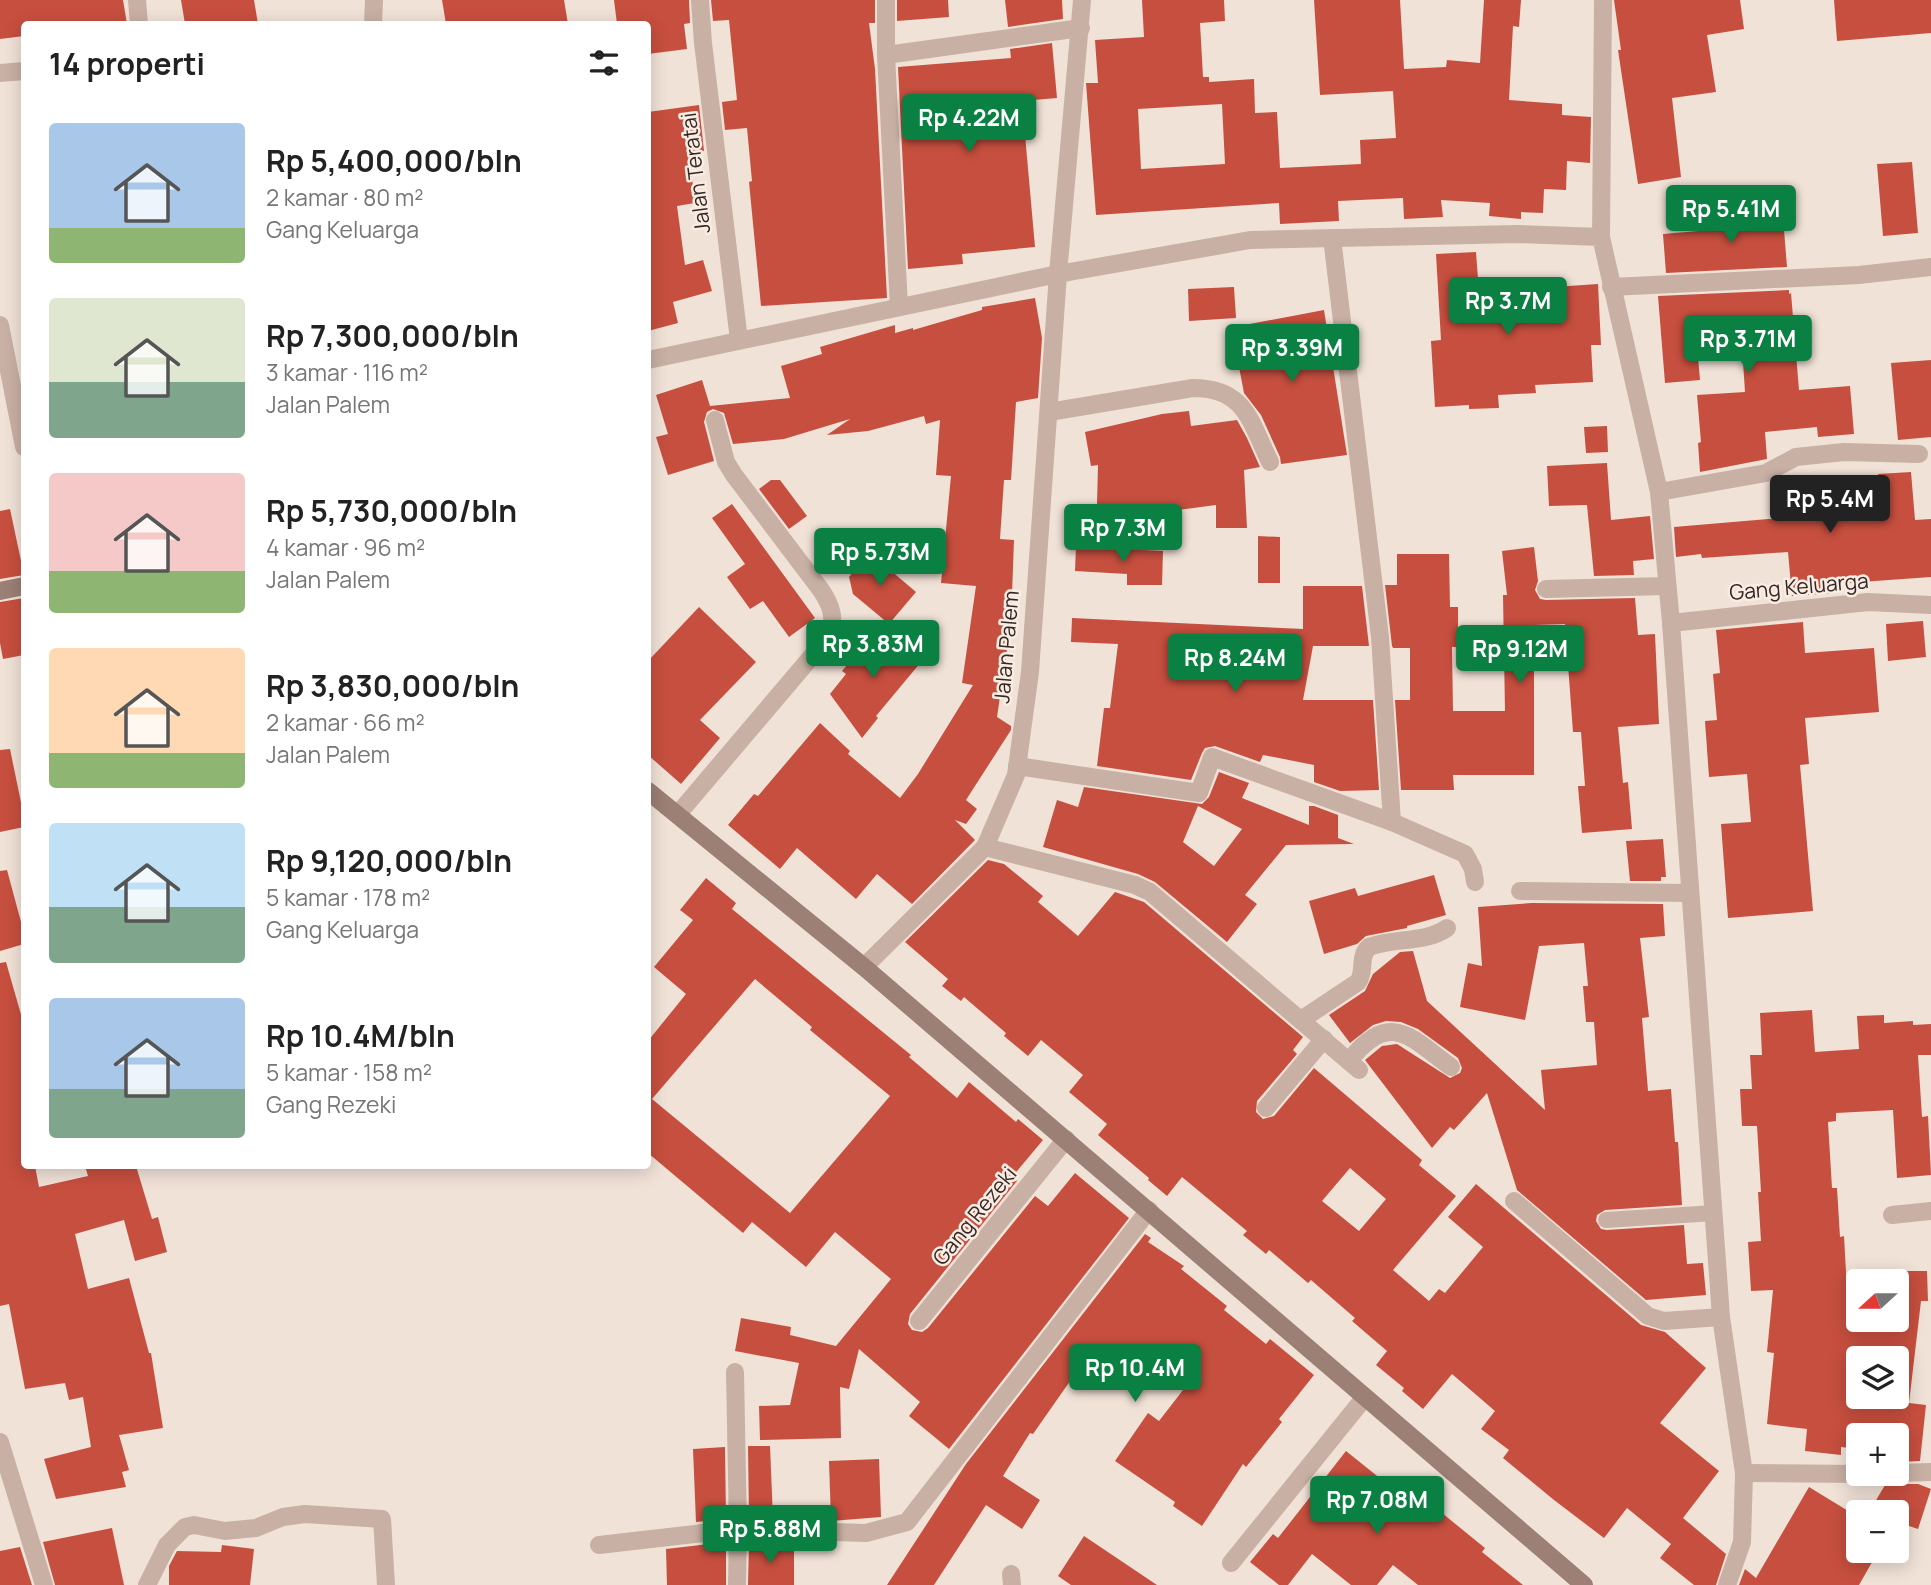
<!DOCTYPE html>
<html lang="id">
<head>
<meta charset="utf-8">
<style>
	:root { --surface:#fff; --page:#f6f6f6; --text:#222; --muted:#767676; --accent:#0b8043 }
	body { margin:0; font-family:Manrope,sans-serif; background:var(--page); color:var(--text); height:100vh; display:flex; flex-direction:column; font-size:26px; white-space:nowrap }
	* { box-sizing:border-box; margin:0 }
	p { font-size:23px; color:var(--muted) }
	.icon { flex:none; width:38px; height:38px; fill:none; stroke:currentColor; stroke-width:2; stroke-linecap:round; stroke-linejoin:round }
	.map { position:relative; flex:1; overflow:hidden }
	.sheet { position:absolute; left:21px; top:21px; width:630px; height:1148px; display:flex; flex-direction:column; background:var(--surface); border-radius:7px; box-shadow:0 4px 18px #0003 }
	.sheet>* { flex:none }
	.needle { width:46px; rotate:249deg }
	.tools { position:absolute; left:1846px; top:1269px; display:grid; gap:14px }
	.tools a { display:grid; place-items:center; width:63px; height:63px; border-radius:7px; background:var(--surface); box-shadow:0 4px 18px #0003; font-size:35px }
	.price { position:absolute; translate:-50% -60px; padding:0 16px; border-radius:7px; background:var(--accent); color:#fff; font-size:23px; line-height:46px; filter:drop-shadow(0 2px 4px #0008) }
	.price::after { content:''; position:absolute; left:50%; top:42px; width:21px; height:16px; margin-left:-10px; background:inherit; clip-path:polygon(0 0,100% 0,50% 100%) }
	.price.active { background:#222; color:#fff }
	ul { padding:0; list-style:none }
	li { display:flex; align-items:center; gap:21px; height:175px; padding:0 28px }
	li span { display:grid; place-items:center; flex:none; width:196px; height:140px; border-radius:7px; color:#555 }
	li>.icon { margin-inline-start:auto }
	span .icon { width:84px; height:84px; fill:#fffc; stroke-width:1 }
	li b { font-size:30px }
	h2 { display:flex; justify-content:space-between; align-items:center; height:84px; padding:0 28px; font-size:30px }
	.map>svg:first-child { display:block }
	.building { fill:#c74f3f; fill-rule:evenodd }
	.lines { fill:none; stroke-linecap:round; stroke-linejoin:round }
	.service { stroke:#c9b0a4; stroke-width:16 }
	.minor { stroke:#c9b0a4; stroke-width:18 }
	.tertiary { stroke:#c9b0a4; stroke-width:18 }
	.secondary { stroke:#9c7f75; stroke-width:18 }
	.labels { text-anchor:middle; stroke-width:5; stroke-linejoin:round; paint-order:stroke }
	.street-label { font-size:21px; fill:#342825; stroke:#f9ece3 }
</style>
</head>
<body>
<div class="map">
<svg width="1931" height="1585" viewBox="0 0 1931 1585">
	<rect width="100%" height="100%" fill="#f1e2d7"/>
	<g class="building">
		<polygon points="0,0 123,0 127,24 24,24 24,36 0,39"/>
		<polygon points="181,0 254,0 258,24 185,24"/>
		<polygon points="442,0 564,0 568,24 446,24"/>
		<polygon points="614,0 689,0 690,23 684,24 687,49 648,54 648,24 617,24"/>
		<polygon points="711,0 875,0 875,23 869,23 875,69 887,298 761,306 749,182 752,181 747,128 725,130 722,102 737,100 729,20 713,21"/>
		<polygon points="897,0 948,0 949,17 897,21"/>
		<polygon points="1005,0 1062,0 1063,19 1008,27"/>
		<path d="M1142 0H1224L1225 21 1200 23 1203 77H1209V82L1254 79 1255 113 1277 112 1280 168 1361 164 1360 140 1396 138 1393 91 1320 95 1314 0H1400L1404 69 1446 67 1447 60 1480 63 1484 0H1521L1519 27 1513 26 1509 100 1562 104V115L1591 117 1590 163 1567 161 1566 190 1544 189 1543 213 1521 212V219L1489 216 1490 203 1441 200 1443 217 1404 219 1403 198 1338 201 1339 221 1280 224 1279 203 1096 215 1086 83H1098L1095 40 1144 37ZM1222 104 1225 164 1141 169 1138 109Z"/>
		<polygon points="1614,0 1740,0 1744,29 1707,35 1716,92 1672,98 1681,177 1638,184 1618,50 1621,50"/>
		<polygon points="1834,0 1931,0 1931,33 1837,41"/>
		<polygon points="1052,43 1057,98 1022,101 1035,247 962,254 963,264 908,269 898,67 1011,58 1010,49"/>
		<polygon points="699,105 704,151 689,153 695,203 677,206 685,265 703,260 712,291 673,302 678,323 648,331 648,112"/>
		<polygon points="1912,162 1918,233 1883,236 1877,164"/>
		<polygon points="1782,205 1787,267 1666,273 1663,234 1746,227 1744,208"/>
		<polygon points="1476,252 1479,292 1598,284 1601,345 1591,345 1593,382 1535,385 1536,393 1498,395 1499,408 1469,409 1469,405 1435,407 1431,341 1441,340 1436,254"/>
		<polygon points="1234,287 1236,318 1189,321 1188,289"/>
		<polygon points="1789,290 1789,294 1791,293 1799,390 1850,386 1854,434 1818,437 1817,427 1765,432 1767,459 1700,472 1698,443 1701,442 1697,395 1745,392 1741,330 1696,334 1700,380 1665,383 1658,296"/>
		<polygon points="1035,298 1042,338 1038,398 1016,402 1011,480 1004,480 1000,539 1014,540 1011,622 997,717 1011,726 1011,730 966,800 977,809 966,824 955,820 975,840 912,904 877,874 856,899 797,848 780,869 728,825 754,794 758,796 820,723 850,751 848,754 900,798 918,774 973,685 962,683 976,586 941,583 951,476 936,475 940,420 926,424 924,416 868,431 827,435 850,419 784,439 733,444 724,413 713,409 707,412 704,422 714,461 668,475 656,437 668,434 656,395 702,380 710,406 790,398 781,366 822,354 820,347 895,325 895,333 913,328 913,330 982,310 982,307"/>
		<polygon points="1324,310 1347,455 1281,464 1280,457 1261,415 1244,393 1239,367 1236,367 1228,328"/>
		<polygon points="1931,360 1931,437 1898,440 1891,363"/>
		<polygon points="1189,411 1191,426 1237,420 1247,438 1260,467 1244,470 1247,528 1216,528 1216,505 1102,520 1103,504 1097,504 1098,465 1091,466 1085,432 1162,414"/>
		<polygon points="1607,426 1608,452 1586,453 1584,427"/>
		<polygon points="1607,463 1611,520 1650,516 1654,559 1633,561 1634,575 1594,576 1587,505 1549,506 1547,466"/>
		<polygon points="1911,472 1915,520 1931,519 1931,577 1833,584 1834,593 1792,596 1788,552 1702,558 1701,554 1676,557 1674,527 1791,517 1789,488 1879,480 1878,474"/>
		<polygon points="771,480 780,480 807,516 789,529 759,489"/>
		<polygon points="732,504 815,618 789,637 763,601 750,609 727,577 745,564 712,518"/>
		<polygon points="10,509 24,575 0,579 0,511"/>
		<polygon points="1258,536 1280,537 1280,583 1258,583"/>
		<polygon points="1076,547 1163,551 1162,585 1127,585 1127,574 1075,571"/>
		<polygon points="1534,547 1538,581 1535,590 1540,599 1546,600 1635,598 1638,635 1655,634 1659,724 1618,727 1623,783 1628,782 1632,829 1582,833 1578,786 1585,786 1581,732 1573,732 1565,624 1534,625 1534,775 1453,775 1454,790 1401,790 1395,700 1410,700 1410,648 1393,648 1392,646 1385,585 1397,585 1397,554 1449,554 1450,607 1458,607 1458,647 1452,647 1453,711 1505,711 1503,595 1507,595 1502,551"/>
		<polygon points="869,552 916,592 889,624 853,594 849,577"/>
		<polygon points="1303,586 1362,586 1369,646 1313,646 1303,700 1373,700 1379,790 1340,791 1314,782 1314,765 1263,755 1260,762 1215,746 1205,748 1202,753 1191,780 1097,766 1104,708 1110,708 1118,644 1071,642 1072,618 1303,629"/>
		<polygon points="24,598 24,655 3,659 0,643 0,602"/>
		<polygon points="699,607 756,662 700,720 720,738 681,784 648,755 648,661"/>
		<polygon points="1923,621 1926,657 1888,661 1886,624"/>
		<polygon points="1803,622 1805,653 1874,648 1879,712 1805,718 1809,764 1800,765 1813,911 1728,918 1721,824 1751,822 1747,774 1709,777 1705,721 1717,720 1713,674 1720,673 1716,630"/>
		<polygon points="879,627 921,662 876,716 878,718 862,738 830,694 846,674 842,671"/>
		<polygon points="10,749 24,817 24,827 0,832 0,750"/>
		<path d="M1219 772 1249 783 1242 798 1309 825V806H1314L1338 815V838L1354 844 1286 845 1245 895 1257 904 1227 942 1155 882 1138 874 1043 847 1057 800 1078 807 1084 787 1202 804 1209 797ZM1198 806 1242 829 1214 866 1183 842Z"/>
		<polygon points="1663,839 1666,877 1661,877 1661,881 1630,881 1626,841"/>
		<path d="M988 860 1004 864 1043 896 1038 902 1078 936 1115 892 1144 902 1303 1037 1293 1050 1297 1054 1257 1101 1256 1112 1263 1119 1274 1116 1314 1068 1422 1160 1419 1165 1456 1196 1393 1270 1429 1301 1439 1289 1445 1293 1483 1247 1448 1217 1476 1184 1641 1325 1665 1332 1706 1368 1660 1423 1719 1471 1683 1518 1726 1554 1716 1585H1694L1660 1558 1671 1544 1627 1508 1604 1538 1554 1500 1503 1458 1509 1450 1481 1429 1495 1411 1452 1374 1423 1409 1402 1391 1404 1388 1376 1365 1387 1351 1352 1321 1355 1318 1311 1280 1308 1283 1269 1250 1266 1254 1243 1235 1247 1231 1182 1177 1167 1196 1148 1180 1149 1178 1098 1135 1107 1124 1069 1092 1083 1075 1041 1040 1028 1056 1004 1036 1006 1033 964 997 961 1001 942 986 948 979 905 942ZM1350 1168 1386 1199 1359 1231 1322 1201Z"/>
		<polygon points="7,870 24,933 24,944 0,951 0,871"/>
		<polygon points="1434,875 1446,915 1407,926 1407,928 1366,936 1357,944 1324,954 1309,901 1355,888 1358,896"/>
		<path d="M706 878 736 903 732 909 911 1055 909 1057 957 1098 969 1082 1016 1122 1018 1119 1043 1140 1012 1177 1017 1181 910 1314 908 1324 912 1330 922 1332 928 1328 1035 1196 1048 1206 1075 1173 1129 1218 949 1449 909 1416 920 1402 859 1349 849 1389 840 1387 841 1438 760 1440 759 1406 790 1405 799 1363 735 1351 741 1318 791 1327 790 1335 836 1346 891 1279 835 1232 806 1267 752 1222 743 1233 648 1153V1041L686 994 654 967 693 920 680 910ZM755 979 812 1027 810 1030 890 1096 790 1213 652 1099Z"/>
		<polygon points="1532,903 1663,904 1665,936 1640,938 1649,1017 1642,1018 1648,1091 1671,1089 1675,1142 1678,1142 1682,1205 1605,1210 1597,1215 1596,1221 1601,1229 1607,1230 1684,1225 1687,1264 1703,1263 1706,1295 1646,1300 1517,1190 1487,1093 1454,1130 1450,1127 1432,1148 1365,1060 1382,1046 1397,1044 1450,1078 1460,1073 1462,1068 1458,1058 1418,1029 1401,1022 1386,1021 1373,1025 1350,1043 1329,1015 1365,991 1373,974 1400,952 1413,951 1427,1001 1545,1110 1541,1070 1597,1065 1594,1022 1586,1022 1583,986 1588,986 1584,943 1539,946 1525,1020 1460,1007 1468,963 1482,966 1478,907"/>
		<polygon points="6,962 24,1025 24,1166 35,1166 39,1187 88,1176 85,1166 136,1166 152,1219 158,1217 167,1252 135,1261 124,1220 75,1234 88,1289 129,1278 149,1353 151,1353 163,1428 119,1435 129,1470 122,1472 126,1487 56,1499 44,1459 91,1447 83,1397 69,1400 65,1383 25,1389 9,1304 0,1306 0,963"/>
		<path d="M1812 1010 1815 1052 1859 1049 1857 1016 1884 1015V1023L1913 1021V1025L1931 1024V1055H1918L1922 1117 1928 1116 1931 1175 1897 1178 1893 1110 1836 1113V1121L1828 1122 1832 1188H1837L1840 1237 1844 1236 1848 1308 1858 1309V1320H1897V1281H1891V1271H1927L1928 1301H1921L1909 1403 1926 1405 1920 1461 1898 1462 1903 1453H1897V1435H1858V1449L1841 1447V1455L1805 1451 1807 1429 1767 1424 1774 1353 1767 1352 1773 1290 1751 1291 1748 1242 1761 1241 1758 1192H1761L1757 1126H1742L1740 1089H1752L1750 1055H1762L1760 1013ZM1858 1358H1897V1396H1858Z"/>
		<polygon points="1145,1234 1151,1238 1148,1242 1184,1266 1181,1269 1227,1306 1224,1310 1266,1344 1270,1339 1314,1375 1279,1419 1282,1422 1246,1467 1243,1464 1202,1526 1173,1506 1175,1502 1115,1461 1148,1413 1159,1421 1190,1381 1148,1347 1139,1360 1125,1351 1100,1390 1075,1374 1033,1434 1030,1433 1003,1476 1040,1500 1022,1529 986,1505 934,1585 887,1585 966,1464"/>
		<polygon points="748,1446 770,1446 773,1519 749,1518"/>
		<polygon points="725,1447 726,1519 696,1522 693,1449"/>
		<polygon points="1346,1451 1407,1500 1422,1482 1444,1500 1437,1509 1485,1548 1482,1552 1523,1585 1418,1585 1393,1565 1377,1585 1351,1585 1312,1554 1288,1585 1279,1585 1250,1562 1273,1534 1278,1538"/>
		<polygon points="879,1459 881,1517 831,1521 829,1461"/>
		<polygon points="1888,1480 1897,1484 1918,1484 1931,1489 1918,1529 1897,1522 1897,1512 1869,1512"/>
		<polygon points="1809,1487 1858,1517 1858,1550 1879,1550 1859,1585 1739,1585 1745,1569 1756,1578"/>
		<polygon points="112,1528 124,1585 55,1585 43,1542"/>
		<polygon points="1084,1536 1157,1585 1071,1585 1058,1576"/>
		<polygon points="749,1541 774,1542 774,1549 794,1549 794,1585 748,1585"/>
		<polygon points="726,1542 726,1585 667,1585 666,1549"/>
		<polygon points="222,1545 254,1549 250,1585 169,1585 169,1566 177,1551 221,1552"/>
		<polygon points="20,1547 32,1585 0,1585 0,1551"/>
	</g>
	<g class="lines">
		<polyline class="service" points="1606,1220 1714,1213"/>
		<g class="minor">
			<polyline points="137,0 139,24"/>
			<polyline points="700,0 703,43 739,340"/>
			<polyline points="886,0 886,55 899,307"/>
			<polyline points="886,55 1081,28"/>
			<polyline points="0,73 24,71"/>
			<polyline points="1601,237 1603,0"/>
			<polyline points="1611,287 1859,275 1931,267"/>
			<polyline points="0,325 24,447"/>
			<polyline points="648,360 1058,274 1250,240 1517,234 1601,237 1659,492 1671,623 1721,1317 1744,1473 1742,1542 1727,1585"/>
			<path d="M1049 412 1193 388C1245 388 1250 421 1270 462"/>
			<polyline points="1659,492 1766,473 1796,457 1844,452 1919,454"/>
			<polyline points="1546,589 1667,586"/>
			<polyline points="1671,623 1868,602 1931,605"/>
			<polyline points="1017,766 1199,793 1212,757 1392,822 1380,637 1332,238"/>
			<path d="M678 814 829 636C836 618 831 605 821 590L734 475 726 462 715 420"/>
			<polyline points="1392,822 1465,854 1473,869 1475,882"/>
			<polyline points="985,847 1135,885 1150,892 1359,1070"/>
			<polyline points="1520,891 1690,893"/>
			<polyline points="864,967 985,847 1016,775 1030,672 1058,274 1082,0"/>
			<path d="M1301 1020 1358 982C1366 971 1358 957 1369 947 1395 937 1424 944 1447 928"/>
			<path d="M1349 1061C1390 1009 1410 1037 1451 1067"/>
			<polyline points="1266,1108 1324,1039"/>
			<polyline points="1514,1201 1648,1316 1664,1321 1721,1317"/>
			<polyline points="1892,1215 1931,1211"/>
			<polyline points="919,1321 1066,1139"/>
			<polyline points="735,1372 738,1529 737,1585"/>
			<polyline points="0,1442 44,1585"/>
			<polyline points="1744,1473 1859,1474"/>
			<polyline points="1897,1473 1931,1472"/>
			<polyline points="599,1545 738,1529 866,1533 907,1522 1149,1210"/>
			<polyline points="1231,1563 1365,1397"/>
			<polyline points="1011,1574 1012,1585"/>
			<polyline points="147,1585 167,1545 185,1527 194,1525 225,1531 256,1528 283,1517 305,1514 382,1519 386,1585"/>
		</g>
		<polyline class="tertiary" points="373,24 374,0"/>
		<g class="secondary">
			<polyline points="0,591 24,586"/>
			<polyline points="648,791 864,967 1584,1585"/>
		</g>
	</g>
	<g class="labels">
		<g class="street-label">
			<text transform="translate(696 173) rotate(-97)" y="7">Jalan Teratai</text>
			<text transform="translate(1799 587) rotate(-5)" y="7">Gang Keluarga</text>
			<text transform="translate(1007 647) rotate(-85)" y="7">Jalan Palem</text>
			<text transform="translate(975 1216) rotate(-51)" y="7">Gang Rezeki</text>
		</g>
	</g>
</svg>
<div class="tools">
<a><svg class="needle" viewBox="-14 -14 28 28"><path d="M0-13l5 13h-10z" fill="#e53935"/><path d="M0 13l5-13h-10z" fill="#767676"/></svg></a>
<a><svg class="icon" aria-label="layers" viewBox="0 0 24 24"><path d="M12 4l9 5-9 5-9-5zM3 14l9 5 9-5"/></svg></a>
<a>+</a>
<a>−</a>
</div>
<b class="price" style="left:969px;top:154px">Rp 4.22M</b>
<b class="price" style="left:1731px;top:245px">Rp 5.41M</b>
<b class="price" style="left:1508px;top:337px">Rp 3.7M</b>
<b class="price" style="left:1748px;top:375px">Rp 3.71M</b>
<b class="price" style="left:1292px;top:384px">Rp 3.39M</b>
<b class="price active" style="left:1830px;top:535px">Rp 5.4M</b>
<b class="price" style="left:1123px;top:564px">Rp 7.3M</b>
<b class="price" style="left:880px;top:588px">Rp 5.73M</b>
<b class="price" style="left:873px;top:680px">Rp 3.83M</b>
<b class="price" style="left:1520px;top:685px">Rp 9.12M</b>
<b class="price" style="left:1235px;top:694px">Rp 8.24M</b>
<b class="price" style="left:1135px;top:1404px">Rp 10.4M</b>
<b class="price" style="left:1377px;top:1536px">Rp 7.08M</b>
<b class="price" style="left:770px;top:1565px">Rp 5.88M</b>
<section class="sheet">
<h2>14 properti<svg class="icon" aria-label="filters" viewBox="0 0 24 24"><path d="M4 7h16M4 17h16"/><circle cx="9" cy="7" r="2"/><circle cx="15" cy="17" r="2"/></svg></h2>
<ul>
<li><span style="background:linear-gradient(#a9c7e8 75%,#8fb573 0)"><svg class="icon" aria-label="home" viewBox="0 0 24 24"><path d="M3 11l9-7 9 7M6 9v11h12V9"/></svg></span><div><b>Rp 5,400,000/bln</b><p>2 kamar · 80 m²</p><p>Gang Keluarga</p></div></li>
<li><span style="background:linear-gradient(#dfe7d0 60%,#7fa58c 0)"><svg class="icon" aria-label="home" viewBox="0 0 24 24"><path d="M3 11l9-7 9 7M6 9v11h12V9"/></svg></span><div><b>Rp 7,300,000/bln</b><p>3 kamar · 116 m²</p><p>Jalan Palem</p></div></li>
<li><span style="background:linear-gradient(#f6c9c9 70%,#8fb573 0)"><svg class="icon" aria-label="home" viewBox="0 0 24 24"><path d="M3 11l9-7 9 7M6 9v11h12V9"/></svg></span><div><b>Rp 5,730,000/bln</b><p>4 kamar · 96 m²</p><p>Jalan Palem</p></div></li>
<li><span style="background:linear-gradient(#ffd9b3 75%,#8fb573 0)"><svg class="icon" aria-label="home" viewBox="0 0 24 24"><path d="M3 11l9-7 9 7M6 9v11h12V9"/></svg></span><div><b>Rp 3,830,000/bln</b><p>2 kamar · 66 m²</p><p>Jalan Palem</p></div></li>
<li><span style="background:linear-gradient(#bfe0f5 60%,#7fa58c 0)"><svg class="icon" aria-label="home" viewBox="0 0 24 24"><path d="M3 11l9-7 9 7M6 9v11h12V9"/></svg></span><div><b>Rp 9,120,000/bln</b><p>5 kamar · 178 m²</p><p>Gang Keluarga</p></div></li>
<li><span style="background:linear-gradient(#a9c7e8 65%,#7fa58c 0)"><svg class="icon" aria-label="home" viewBox="0 0 24 24"><path d="M3 11l9-7 9 7M6 9v11h12V9"/></svg></span><div><b>Rp 10.4M/bln</b><p>5 kamar · 158 m²</p><p>Gang Rezeki</p></div></li>
</ul>
</section>
</div>
</body>
</html>
